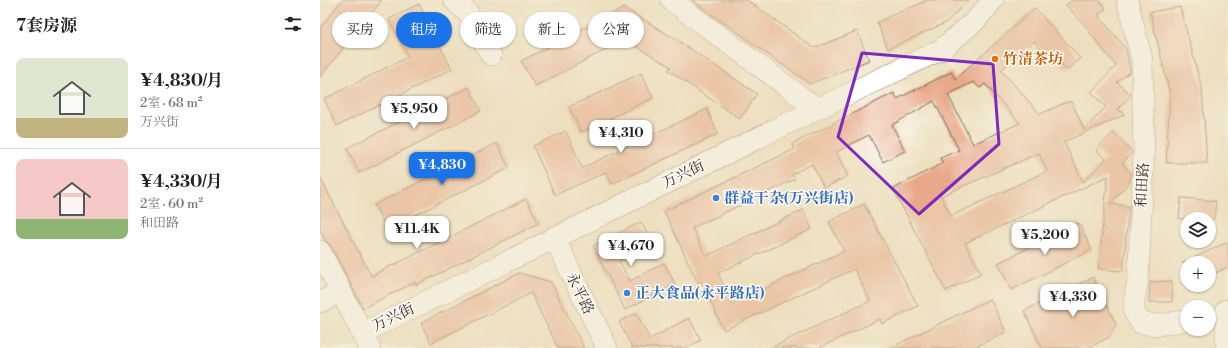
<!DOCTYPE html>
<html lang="zh">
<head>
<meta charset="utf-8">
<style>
	:root { --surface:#fff; --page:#f6f6f6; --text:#222; --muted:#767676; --line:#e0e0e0; --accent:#1a73e8 }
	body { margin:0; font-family:"Libre Bodoni","Noto Serif SC",serif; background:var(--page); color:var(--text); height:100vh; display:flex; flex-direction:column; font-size:15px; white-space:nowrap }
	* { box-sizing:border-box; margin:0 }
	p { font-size:13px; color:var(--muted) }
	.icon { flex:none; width:22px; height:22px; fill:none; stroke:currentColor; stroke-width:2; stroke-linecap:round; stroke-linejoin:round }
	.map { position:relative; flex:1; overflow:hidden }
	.panel { display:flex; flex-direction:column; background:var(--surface); width:320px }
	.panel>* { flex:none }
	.hud { position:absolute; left:12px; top:12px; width:380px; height:36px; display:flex; gap:8px }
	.tools { position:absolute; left:860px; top:212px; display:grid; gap:8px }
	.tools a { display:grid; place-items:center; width:36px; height:36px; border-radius:50%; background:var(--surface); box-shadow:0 1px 3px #0004; font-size:20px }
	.price { position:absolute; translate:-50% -34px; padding:0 9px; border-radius:8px; background:#fff; color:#222; font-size:13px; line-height:26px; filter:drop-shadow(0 1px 2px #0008) }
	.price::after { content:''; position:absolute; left:50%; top:24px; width:12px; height:9px; margin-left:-6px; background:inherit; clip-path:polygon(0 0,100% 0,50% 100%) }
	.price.selected { background:var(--accent); color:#fff }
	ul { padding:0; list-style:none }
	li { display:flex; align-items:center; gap:12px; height:100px; padding:0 16px }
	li+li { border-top:1px solid var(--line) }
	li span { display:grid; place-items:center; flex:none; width:112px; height:80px; border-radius:8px; color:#555 }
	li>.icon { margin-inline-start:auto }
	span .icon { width:48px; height:48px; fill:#fffc; stroke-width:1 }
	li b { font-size:17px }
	h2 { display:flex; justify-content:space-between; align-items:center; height:48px; padding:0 16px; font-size:17px }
	.pill { padding:0 14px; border-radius:18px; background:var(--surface); box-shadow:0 1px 3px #0004; font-size:14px; line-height:36px }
	.pill.selected { background:var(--accent); color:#fff }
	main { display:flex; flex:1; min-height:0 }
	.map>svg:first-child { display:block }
	.building { fill:#e8a889; fill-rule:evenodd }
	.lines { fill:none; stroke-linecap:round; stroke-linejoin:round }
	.minor-casing { stroke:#796956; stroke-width:22 }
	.minor { stroke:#fff; stroke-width:21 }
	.marked { fill:none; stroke:#7b2cbf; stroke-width:3; stroke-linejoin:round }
	.food-dot { fill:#e8710a; stroke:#fdfcf7; stroke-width:1.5 }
	.shop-dot { fill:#3f7fe0; stroke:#fdfcf7; stroke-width:1.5 }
	.labels { text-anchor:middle; stroke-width:3; stroke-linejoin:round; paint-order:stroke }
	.food-label { font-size:15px; font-weight:bold; fill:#c56008; stroke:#fdfcf7; text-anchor:start }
	.street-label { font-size:15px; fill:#3b2a1e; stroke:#fdfcf7 }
	.shop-label { font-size:15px; font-weight:bold; fill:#366cbe; stroke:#fdfcf7; text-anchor:start }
</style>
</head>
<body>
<main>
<section class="panel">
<h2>7套房源<svg class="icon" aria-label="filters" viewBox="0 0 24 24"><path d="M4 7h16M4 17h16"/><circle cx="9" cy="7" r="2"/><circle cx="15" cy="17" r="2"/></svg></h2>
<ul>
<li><span style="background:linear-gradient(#dfe7d0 75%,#c2b280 0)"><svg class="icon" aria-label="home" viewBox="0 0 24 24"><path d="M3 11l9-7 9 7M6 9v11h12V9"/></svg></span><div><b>¥4,830/月</b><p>2室 · 68 m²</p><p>万兴街</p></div></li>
<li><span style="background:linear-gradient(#f6c9c9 75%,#8fb573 0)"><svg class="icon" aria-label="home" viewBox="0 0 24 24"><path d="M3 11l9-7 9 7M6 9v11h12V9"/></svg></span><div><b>¥4,330/月</b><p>2室 · 60 m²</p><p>和田路</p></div></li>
</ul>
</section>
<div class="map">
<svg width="908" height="348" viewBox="0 0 908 348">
	<rect width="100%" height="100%" fill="#fdfcf7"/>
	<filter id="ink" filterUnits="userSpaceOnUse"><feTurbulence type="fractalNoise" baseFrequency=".025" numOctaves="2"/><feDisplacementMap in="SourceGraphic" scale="8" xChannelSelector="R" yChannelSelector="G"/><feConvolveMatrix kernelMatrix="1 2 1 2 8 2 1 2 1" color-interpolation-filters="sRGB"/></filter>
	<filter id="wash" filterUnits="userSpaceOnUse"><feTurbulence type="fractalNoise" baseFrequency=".012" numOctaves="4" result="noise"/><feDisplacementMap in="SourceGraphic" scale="16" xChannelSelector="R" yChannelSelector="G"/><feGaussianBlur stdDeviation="0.9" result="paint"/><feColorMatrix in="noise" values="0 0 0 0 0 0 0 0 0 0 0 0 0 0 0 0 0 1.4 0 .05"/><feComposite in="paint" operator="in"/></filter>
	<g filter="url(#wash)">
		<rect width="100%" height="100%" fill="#eddfbe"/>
		<g id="blocks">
			<g class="building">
				<polygon points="22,0 62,0 0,77 0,28"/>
				<polygon points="372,0 427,0 494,48 537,31 549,60 490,84"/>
				<polygon points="608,0 649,0 625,23 568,49 557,22"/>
				<path d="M752 0H779L786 8 778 15 806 49 810 70V72L797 82 811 95 798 109 804 115 744 142 763 182 786 159 776 150 793 133 812 152 802 164 811 173 810 182 790 204 809 206 803 271 778 269 788 176 645 243 661 273 626 291 573 189 623 163 620 158 639 150 614 101 572 125 585 151 563 162 549 135 516 152 528 176 504 188 492 164 472 174 475 179 372 228 386 256 483 210 492 229 398 273 412 304 524 251 509 222 544 204 598 306 562 324 560 319 499 348H450L550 301 534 269 404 330 381 281 378 283 344 211 475 149 472 144 574 93 577 99 631 72 635 79 715 8 760 58 747 70 731 53 733 60 732 61 714 41 681 70 720 114 747 102H752L764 130 786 107 771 92 796 66 769 32 770 31 746 5ZM653 82 660 88 665 84 700 123 653 144 628 95ZM719 153 727 171 631 216 621 196Z"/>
				<polygon points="99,4 132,69 17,126 4,99 88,57 69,19"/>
				<polygon points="860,7 882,89 887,163 846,163 850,94 830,12"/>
				<polygon points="304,8 357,40 437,94 420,119 348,70 351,67 304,39 305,40 215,86 201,61"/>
				<polygon points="321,73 333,98 261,132 249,107"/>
				<polygon points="149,87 161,111 39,173 27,148"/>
				<polygon points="387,109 398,134 292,184 286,172 235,195 213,146 246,131 262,168"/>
				<polygon points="177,143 189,168 67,229 54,205"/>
				<polygon points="0,177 51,276 72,265 72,266 206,199 219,223 96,285 95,282 43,308 11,246 5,240 0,230"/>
				<polygon points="861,198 896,201 894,219 859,219"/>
				<polygon points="321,222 333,244 299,261 310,281 344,263 355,284 305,310 273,246"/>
				<polygon points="759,223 772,250 691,290 678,263"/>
				<polygon points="908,242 908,267 889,276 889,263 862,263"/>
				<polygon points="199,273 231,282 264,348 238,348 211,293 111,343 101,323"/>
				<polygon points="773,277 796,324 790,337 768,348 722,348 704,311"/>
				<polygon points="852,281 852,302 829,302 830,282"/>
				<polygon points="670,299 686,332 653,348 570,348"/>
				<polygon points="316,313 330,339 369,318 381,340 366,348 311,348 312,347 299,322"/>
			</g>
		</g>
	</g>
	<g filter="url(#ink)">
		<use href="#blocks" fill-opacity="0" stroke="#796956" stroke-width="1"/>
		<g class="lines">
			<defs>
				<g id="minor">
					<polyline points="134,0 147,12 171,55"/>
					<polyline points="351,0 497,109"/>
					<path d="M807 0 822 60 824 150 818 279 814 301V312L821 323C837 327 851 323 867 320"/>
					<polyline points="234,237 287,348"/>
					<polyline points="0,251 50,348"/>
					<polyline points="0,302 21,292"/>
					<polyline points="42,333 497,109 622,49 655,21 673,0"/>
					<polyline points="906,348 906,310"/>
				</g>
			</defs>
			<use href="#minor" class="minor-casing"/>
			<use href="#minor" class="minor"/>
		</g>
	</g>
	<path d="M0 0H908V348H0ZM542 53 673 64 679 144 599 214 518 137Z" fill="#eddfbe" fill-opacity=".55" fill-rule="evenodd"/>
	<path class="marked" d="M542 53 673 64 679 144 599 214 518 137Z"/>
	<circle class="food-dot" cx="675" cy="59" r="4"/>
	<g class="shop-dot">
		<circle cx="396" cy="198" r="4"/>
		<circle cx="307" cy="293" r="4"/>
	</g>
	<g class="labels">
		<g class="food-label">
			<text x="683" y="64">竹清茶坊</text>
		</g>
		<g class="street-label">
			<text transform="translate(363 174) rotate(-26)" y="5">万兴街</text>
			<text transform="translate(822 185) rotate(-87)" y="5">和田路</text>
			<text transform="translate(260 293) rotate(64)" y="5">永平路</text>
			<text transform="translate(73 317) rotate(-26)" y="5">万兴街</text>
		</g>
		<g class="shop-label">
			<text x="404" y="203">群益干杂(万兴街店)</text>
			<text x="315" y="298">正大食品(永平路店)</text>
		</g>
	</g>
</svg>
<div class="tools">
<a><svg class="icon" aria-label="layers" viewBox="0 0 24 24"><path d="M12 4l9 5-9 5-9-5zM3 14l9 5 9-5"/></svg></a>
<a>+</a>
<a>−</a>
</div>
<b class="price" style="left:94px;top:130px">¥5,950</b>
<b class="price" style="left:301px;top:154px">¥4,310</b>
<b class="price selected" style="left:122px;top:186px">¥4,830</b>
<b class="price" style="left:97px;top:250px">¥11.4K</b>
<b class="price" style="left:725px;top:256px">¥5,200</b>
<b class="price" style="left:311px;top:267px">¥4,670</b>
<b class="price" style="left:753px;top:318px">¥4,330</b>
<div class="hud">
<a class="pill">买房</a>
<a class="pill selected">租房</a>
<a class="pill">筛选</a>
<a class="pill">新上</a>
<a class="pill">公寓</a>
</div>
</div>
</main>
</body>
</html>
